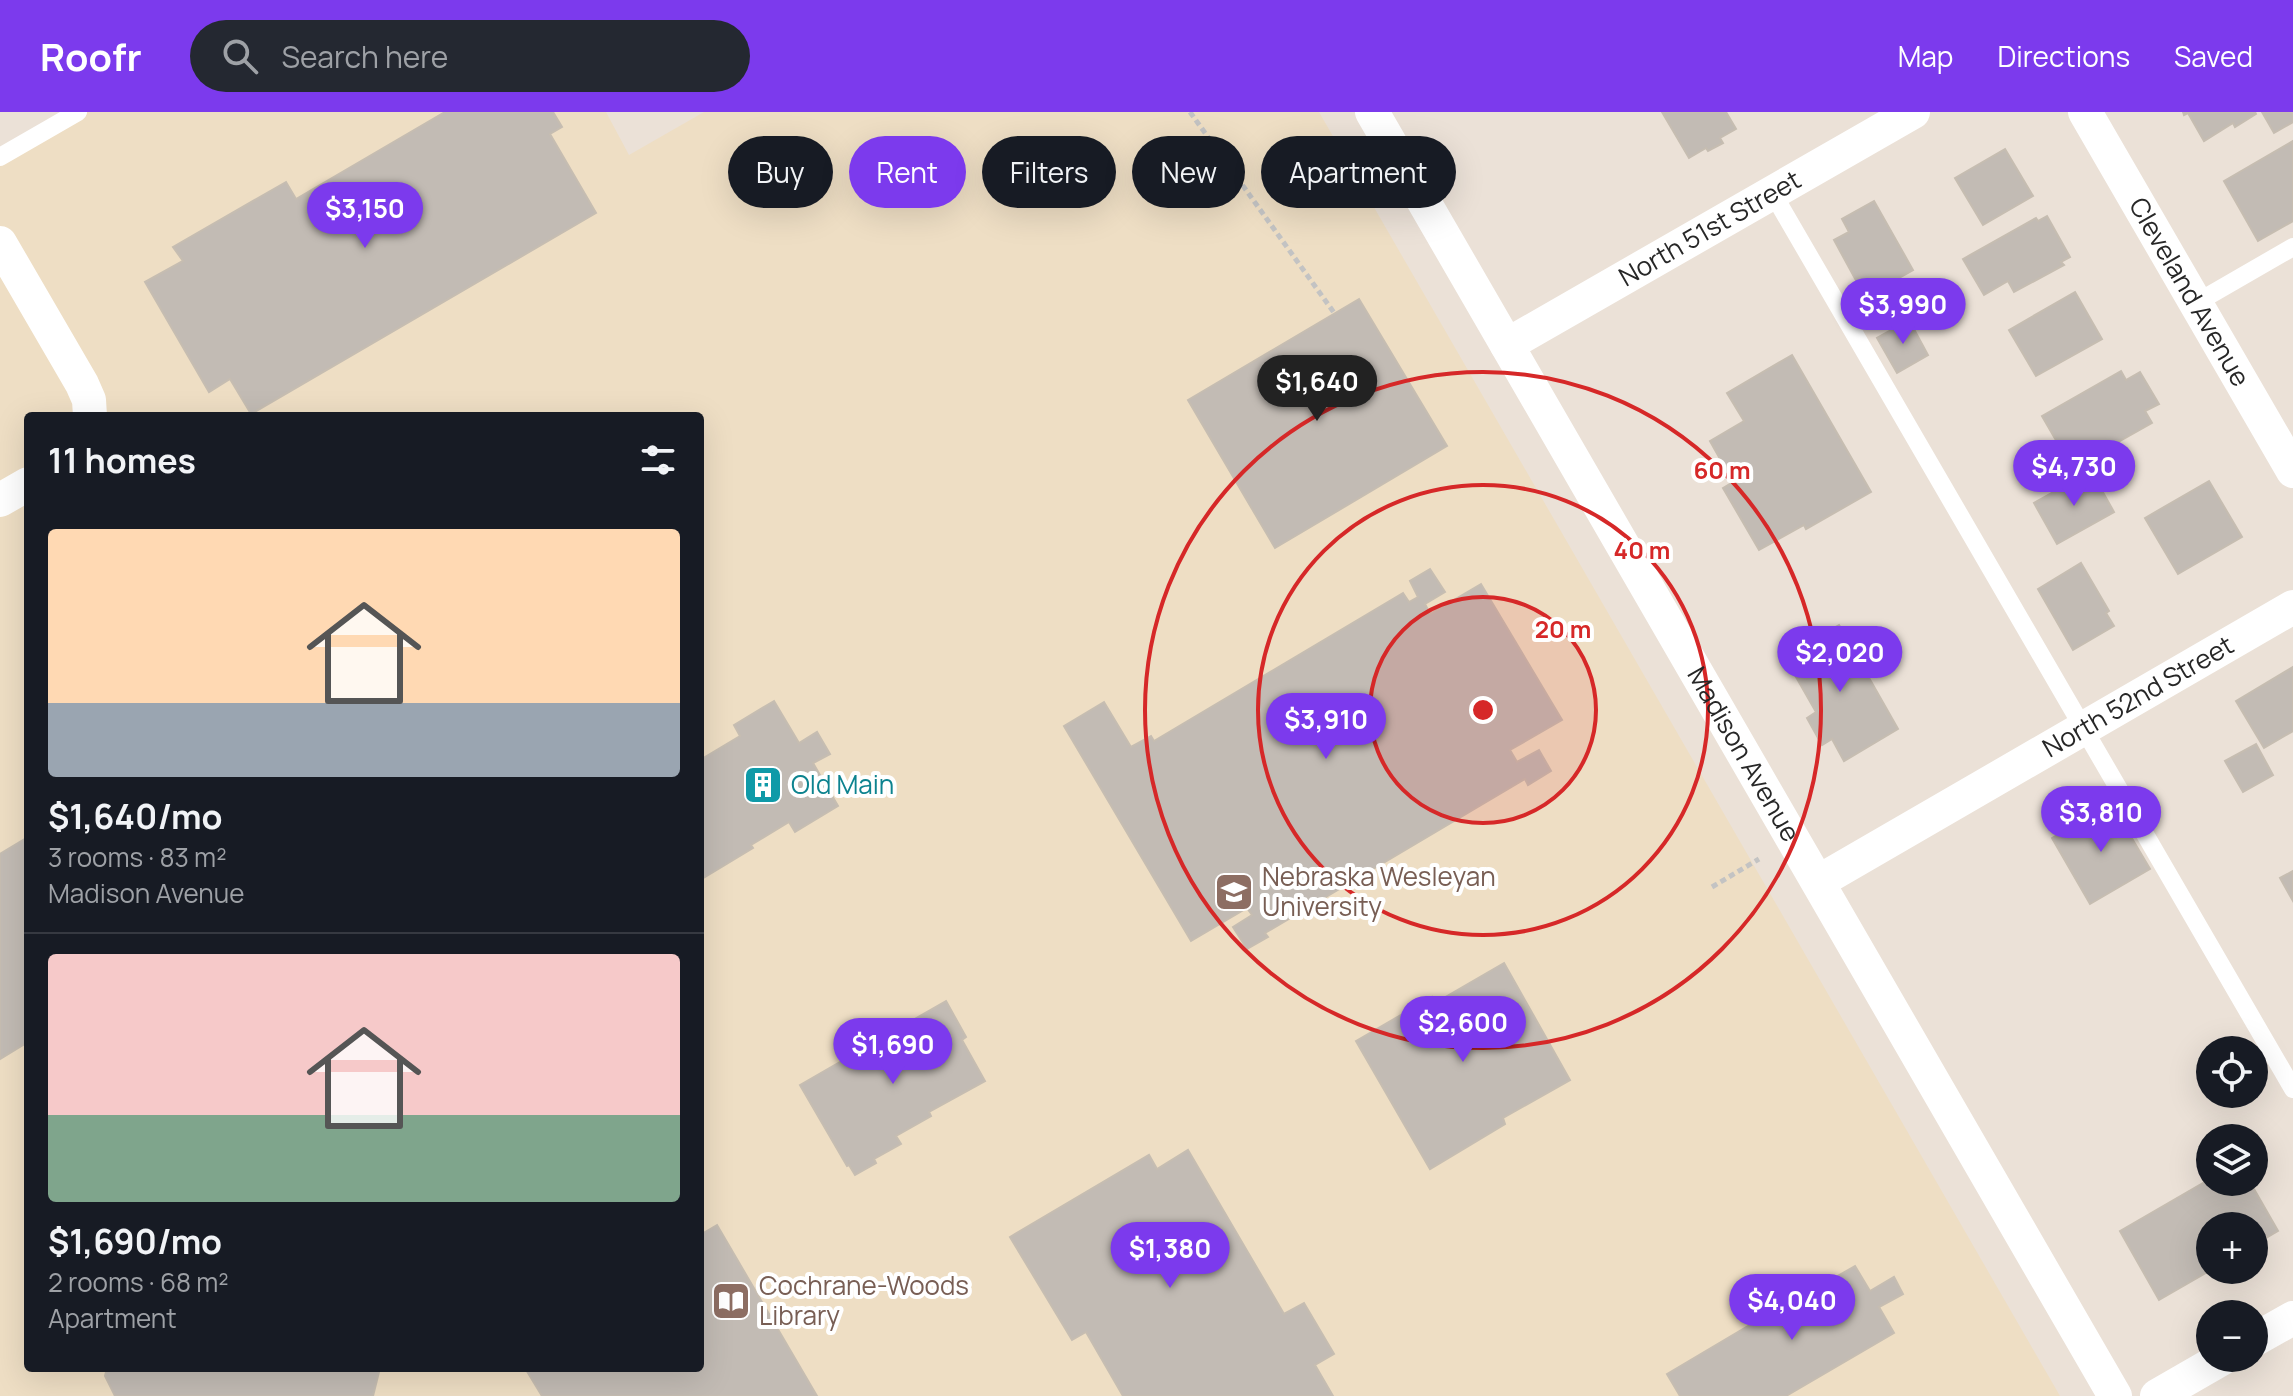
<!DOCTYPE html>
<html lang="en">
<head>
<meta charset="utf-8">
<style>
	:root { --surface:#171b24; --page:#242831; --text:#f1f3f6; --muted:#9ea1a6; --line:#363941; --accent:#7c3aed }
	body { margin:0; font-family:Manrope,sans-serif; background:var(--page); color:var(--text); height:100vh; display:flex; flex-direction:column; font-size:30px; white-space:nowrap }
	* { box-sizing:border-box; margin:0 }
	p { font-size:26px; color:var(--muted) }
	.icon { flex:none; width:44px; height:44px; fill:none; stroke:currentColor; stroke-width:2; stroke-linecap:round; stroke-linejoin:round }
	.map { position:relative; flex:1; overflow:hidden }
	.details { position:absolute; left:24px; top:300px; width:680px; height:960px; display:flex; flex-direction:column; background:var(--surface); border-radius:8px; box-shadow:0 8px 32px #0002 }
	.details>* { flex:none }
	.guide { position:absolute; left:728px; top:24px; width:760px; height:72px; display:flex; gap:16px }
	.buttons { position:absolute; left:2196px; top:924px; display:grid; gap:16px }
	.buttons a { display:grid; place-items:center; width:72px; height:72px; border-radius:50%; background:var(--surface); box-shadow:0 8px 32px #0002; font-size:40px }
	.price { position:absolute; translate:-50% -68px; padding:0 18px; border-radius:28px; background:var(--accent); color:#fff; font-size:26px; line-height:52px; filter:drop-shadow(0 2px 4px #0008) }
	.price::after { content:''; position:absolute; left:50%; top:48px; width:24px; height:18px; margin-left:-12px; background:inherit; clip-path:polygon(0 0,100% 0,50% 100%) }
	.price.on { background:#222; color:#fff }
	ul { padding:0; list-style:none }
	li { display:grid; align-content:center; gap:16px; height:424px; padding:0 24px }
	li+li { border-top:2px solid var(--line) }
	li span { display:grid; place-items:center; height:248px; border-radius:8px; color:#555 }
	li>.icon { margin-inline-start:auto }
	span .icon { width:144px; height:144px; fill:#fffc; stroke-width:1 }
	li b { font-size:34px }
	h2 { display:flex; justify-content:space-between; align-items:center; height:96px; padding:0 24px; font-size:34px }
	.pill { padding:0 28px; border-radius:36px; background:var(--surface); box-shadow:0 8px 32px #0002; font-size:28px; line-height:72px }
	.pill.on { background:var(--accent); color:#fff }
	header { display:flex; align-items:center; gap:48px; box-sizing:border-box; height:112px; padding:0 40px; background:var(--accent); color:#fff }
	header strong { font-size:38px }
	nav { display:flex; gap:44px; margin-inline-start:auto; font-size:28px }
	.search { width:560px; height:72px; background:var(--page); display:flex; align-items:center; gap:20px; box-sizing:border-box; padding:0 28px; border-radius:44px; color:var(--muted); font-size:30px }
	.map>svg:first-child { display:block }
	.education { fill:#eedec4; fill-rule:evenodd }
	.building { fill:#c2bbb4; stroke:#c6bdb1; stroke-width:2 }
	.lines { fill:none; stroke-linecap:round; stroke-linejoin:round }
	.path { stroke:#c3c3c3; stroke-width:5; stroke-dasharray:6 4; stroke-linecap:butt }
	.service { stroke:#fff; stroke-width:18 }
	.minor { stroke:#fff; stroke-width:34 }
	.ring { fill:none; stroke:#d62828; stroke-width:4 }
	.labels { text-anchor:middle; stroke-width:8; stroke-linejoin:round; paint-order:stroke }
	.street-label { font-size:26px; fill:#272727; stroke:#fff }
	.culture-label { font-size:26px; fill:#0d838f; stroke:#fff; text-anchor:start }
	.education-label { font-size:26px; fill:#785e54; stroke:#fff; text-anchor:start }
	.centre { fill:#d62828; stroke:#fff; stroke-width:4 }
	.ring-label { font-size:24px; text-anchor:middle; font-weight:bold; fill:#d62828; stroke:#fff; stroke-width:8; stroke-linejoin:round; paint-order:stroke }
</style>
</head>
<body>
<header>
<strong>Roofr</strong>
<div class="search"><svg class="icon" aria-label="search" viewBox="0 0 24 24"><circle cx="10" cy="10" r="6"/><path d="M15 15l6 6"/></svg>Search here</div>
<nav><a>Map</a><a>Directions</a><a>Saved</a></nav>
</header>
<div class="map">
<svg width="2293" height="1284" viewBox="0 0 2293 1284">
	<rect width="100%" height="100%" fill="#ebe1d7"/>
	<path class="education" d="M82 0H606L629 43 704 0H1319L2060 1284H0V47ZM28 304H700V1256H28Z"/>
	<g class="building">
		<polygon points="445,0 553,0 562,15 550,22 596,101 251,302 230,267 209,280 145,170 183,149 173,135 286,70 296,87"/>
		<polygon points="1662,0 1726,0 1736,17 1720,26 1723,31 1708,39 1706,36 1689,46"/>
		<polygon points="2183,0 2255,0 2256,2 2235,15 2233,11 2204,29 2188,1 2184,3"/>
		<polygon points="2262,0 2293,0 2293,10 2274,21"/>
		<polygon points="2293,29 2293,109 2258,129 2224,69"/>
		<polygon points="2005,37 2033,84 1983,113 1955,66"/>
		<polygon points="1874,89 1913,158 1865,185 1834,128 1849,120 1842,107"/>
		<polygon points="2047,104 2070,145 2061,150 2064,153 2014,180 2008,169 1984,183 1963,147 2036,106 2038,109"/>
		<polygon points="2075,180 2102,227 2036,264 2009,218"/>
		<polygon points="1359,187 1447,334 1275,436 1188,288"/>
		<polygon points="1909,208 1928,243 1897,261 1877,226"/>
		<polygon points="1792,243 1871,380 1806,417 1804,413 1759,438 1723,376 1733,370 1710,329 1744,309 1727,281"/>
		<polygon points="2121,259 2126,268 2140,260 2159,292 2145,299 2152,311 2072,356 2042,304"/>
		<polygon points="2091,359 2114,400 2057,432 2034,391"/>
		<polygon points="2209,369 2242,425 2178,462 2145,406"/>
		<polygon points="2081,451 2109,499 2106,501 2114,514 2073,538 2038,477"/>
		<polygon points="1430,457 1445,480 1425,492 1430,502 1481,472 1562,608 1510,638 1517,650 1539,638 1551,659 1528,673 1525,667 1265,821 1268,825 1247,837 1233,815 1252,803 1247,796 1191,829 1064,614 1104,590 1131,635 1151,624 1154,629 1403,481 1409,490 1418,485 1410,469"/>
		<polygon points="1839,513 1898,617 1844,649 1832,627 1822,633 1807,606 1816,600 1784,544"/>
		<polygon points="2293,555 2293,619 2264,636 2236,589"/>
		<polygon points="774,589 799,631 817,620 830,642 813,651 838,694 795,720 789,710 751,733 753,736 700,768 700,648 740,624 734,613"/>
		<polygon points="2256,632 2273,663 2243,680 2225,649"/>
		<polygon points="2111,691 2150,757 2090,792 2052,726"/>
		<polygon points="28,725 28,930 0,947 0,742"/>
		<polygon points="2293,759 2293,789 2280,766"/>
		<polygon points="1504,851 1570,968 1503,1006 1505,1012 1430,1057 1356,929 1432,885 1435,891"/>
		<polygon points="946,889 966,925 962,928 985,969 929,1000 931,1004 896,1024 901,1032 874,1047 876,1051 855,1063 849,1053 847,1054 800,973"/>
		<polygon points="1188,1038 1284,1202 1304,1191 1334,1242 1315,1253 1333,1284 1123,1284 1086,1220 1072,1228 1010,1125 1149,1043 1157,1057"/>
		<polygon points="2210,1067 2210,1070 2250,1070 2278,1119 2254,1133 2254,1114 2210,1114 2211,1158 2159,1188 2120,1119"/>
		<polygon points="717,1113 817,1284 542,1284 525,1256 700,1256 700,1123"/>
		<polygon points="1855,1154 1870,1179 1894,1165 1903,1182 1879,1195 1894,1221 1786,1284 1680,1284 1667,1262 1753,1211 1750,1203 1756,1195 1766,1194 1772,1202"/>
		<polygon points="107,1256 380,1256 373,1284 115,1284 105,1264"/>
	</g>
	<g class="lines">
		<g class="path">
			<polyline points="1190,0 1335,202"/>
			<polyline points="1712,775 1759,747"/>
		</g>
		<g class="service">
			<polyline points="0,45 78,0"/>
			<polyline points="1772,80 2293,977"/>
			<polyline points="2196,191 2293,135"/>
		</g>
		<g class="minor">
			<path id="s1" d="M1372 0 2115 1284"/>
			<path id="s2" d="M2085 0 2293 359"/>
			<polyline points="0,131 82,272 89,288 90,304"/>
			<path id="s3" d="M1507 233 1913 0"/>
			<polyline points="0,388 28,372"/>
			<path id="s4" d="M1818 770 2293 495"/>
			<polyline points="2254,1228 2293,1206"/>
			<polyline points="2157,1284 2223,1246"/>
		</g>
	</g>
	<circle cx="1483" cy="598" r="113" fill="#d62828" fill-opacity=".12"/>
	<g class="ring">
		<circle cx="1483" cy="598" r="113"/>
		<circle cx="1483" cy="598" r="225"/>
		<circle cx="1483" cy="598" r="338"/>
	</g>
	<defs>
		<symbol id="building-square" viewBox="-11 -11 22 22"><rect x="-9" y="-9" width="18" height="18" rx="4" fill="#0f9aa8" stroke="#fff"/><path d="M-4-6H4V6H1V3H-1V6H-4ZM-2.5-4.3h1.7v1.8h-1.7ZM.8-4.3h1.7v1.8H.8ZM-2.5-1h1.7V.8h-1.7ZM.8-1h1.7V.8H.8Z" fill="#fff"/></symbol>
		<symbol id="university-square" viewBox="-11 -11 22 22"><rect x="-9" y="-9" width="18" height="18" rx="4" fill="#8d6e63" stroke="#fff"/><path d="M0-5L7-2L0 1L-7-2ZM-4 1L0 2.5L4 1V4Q0 6-4 4Z" fill="#fff"/></symbol>
		<symbol id="library-square" viewBox="-11 -11 22 22"><rect x="-9" y="-9" width="18" height="18" rx="4" fill="#8d6e63" stroke="#fff"/><path d="M-6-4Q-3-5.5-.7-3.5V5Q-3 3-6 4ZM6-4Q3-5.5 .7-3.5V5Q3 3 6 4Z" fill="#fff"/></symbol>
	</defs>
	<g fill-rule="evenodd">
		<use href="#building-square" x="741" y="651" width="44" height="44"/>
		<use href="#university-square" x="1212" y="758" width="44" height="44"/>
		<use href="#library-square" x="709" y="1167" width="44" height="44"/>
	</g>
	<g class="labels">
		<g class="street-label">
			<text dy="9" stroke="none"><textPath href="#s3" startOffset="234">North 51st Street</textPath></text>
			<text dy="9" stroke="none"><textPath href="#s2" startOffset="208">Cleveland Avenue</textPath></text>
			<text dy="9" stroke="none"><textPath href="#s4" startOffset="370">North 52nd Street</textPath></text>
			<text dy="9" stroke="none"><textPath href="#s1" startOffset="742">Madison Avenue</textPath></text>
		</g>
		<g class="culture-label">
			<text x="791" y="682">Old Main</text>
		</g>
		<g class="education-label">
			<text x="1262" y="774">Nebraska Wesleyan<tspan x="1262" dy="30">University</tspan></text>
			<text x="759" y="1183">Cochrane-Woods<tspan x="759" dy="30">Library</tspan></text>
		</g>
	</g>
	<circle cx="1483" cy="598" r="12" class="centre"/>
	<g class="ring-label">
		<text x="1722" y="367">60 m</text>
		<text x="1642" y="447">40 m</text>
		<text x="1563" y="526">20 m</text>
	</g>
</svg>
<div class="buttons">
<a><svg class="icon" aria-label="locate" viewBox="0 0 24 24"><circle cx="12" cy="12" r="6"/><path d="M12 2v4M12 18v4M2 12h4M18 12h4"/></svg></a>
<a><svg class="icon" aria-label="layers" viewBox="0 0 24 24"><path d="M12 4l9 5-9 5-9-5zM3 14l9 5 9-5"/></svg></a>
<a>+</a>
<a>−</a>
</div>
<b class="price" style="left:365px;top:138px">$3,150</b>
<b class="price" style="left:1903px;top:234px">$3,990</b>
<b class="price on" style="left:1317px;top:311px">$1,640</b>
<b class="price" style="left:2074px;top:396px">$4,730</b>
<b class="price" style="left:1840px;top:582px">$2,020</b>
<b class="price" style="left:1326px;top:649px">$3,910</b>
<b class="price" style="left:2101px;top:742px">$3,810</b>
<b class="price" style="left:1463px;top:952px">$2,600</b>
<b class="price" style="left:893px;top:974px">$1,690</b>
<b class="price" style="left:1170px;top:1178px">$1,380</b>
<b class="price" style="left:1792px;top:1230px">$4,040</b>
<div class="guide">
<a class="pill">Buy</a>
<a class="pill on">Rent</a>
<a class="pill">Filters</a>
<a class="pill">New</a>
<a class="pill">Apartment</a>
</div>
<section class="details">
<h2>11 homes<svg class="icon" aria-label="filters" viewBox="0 0 24 24"><path d="M4 7h16M4 17h16"/><circle cx="9" cy="7" r="2"/><circle cx="15" cy="17" r="2"/></svg></h2>
<ul>
<li><span style="background:linear-gradient(#ffd9b3 70%,#9aa5b1 0)"><svg class="icon" aria-label="home" viewBox="0 0 24 24"><path d="M3 11l9-7 9 7M6 9v11h12V9"/></svg></span><div><b>$1,640/mo</b><p>3 rooms · 83 m²</p><p>Madison Avenue</p></div></li>
<li><span style="background:linear-gradient(#f6c9c9 65%,#7fa58c 0)"><svg class="icon" aria-label="home" viewBox="0 0 24 24"><path d="M3 11l9-7 9 7M6 9v11h12V9"/></svg></span><div><b>$1,690/mo</b><p>2 rooms · 68 m²</p><p>Apartment</p></div></li>
</ul>
</section>
</div>
</body>
</html>
